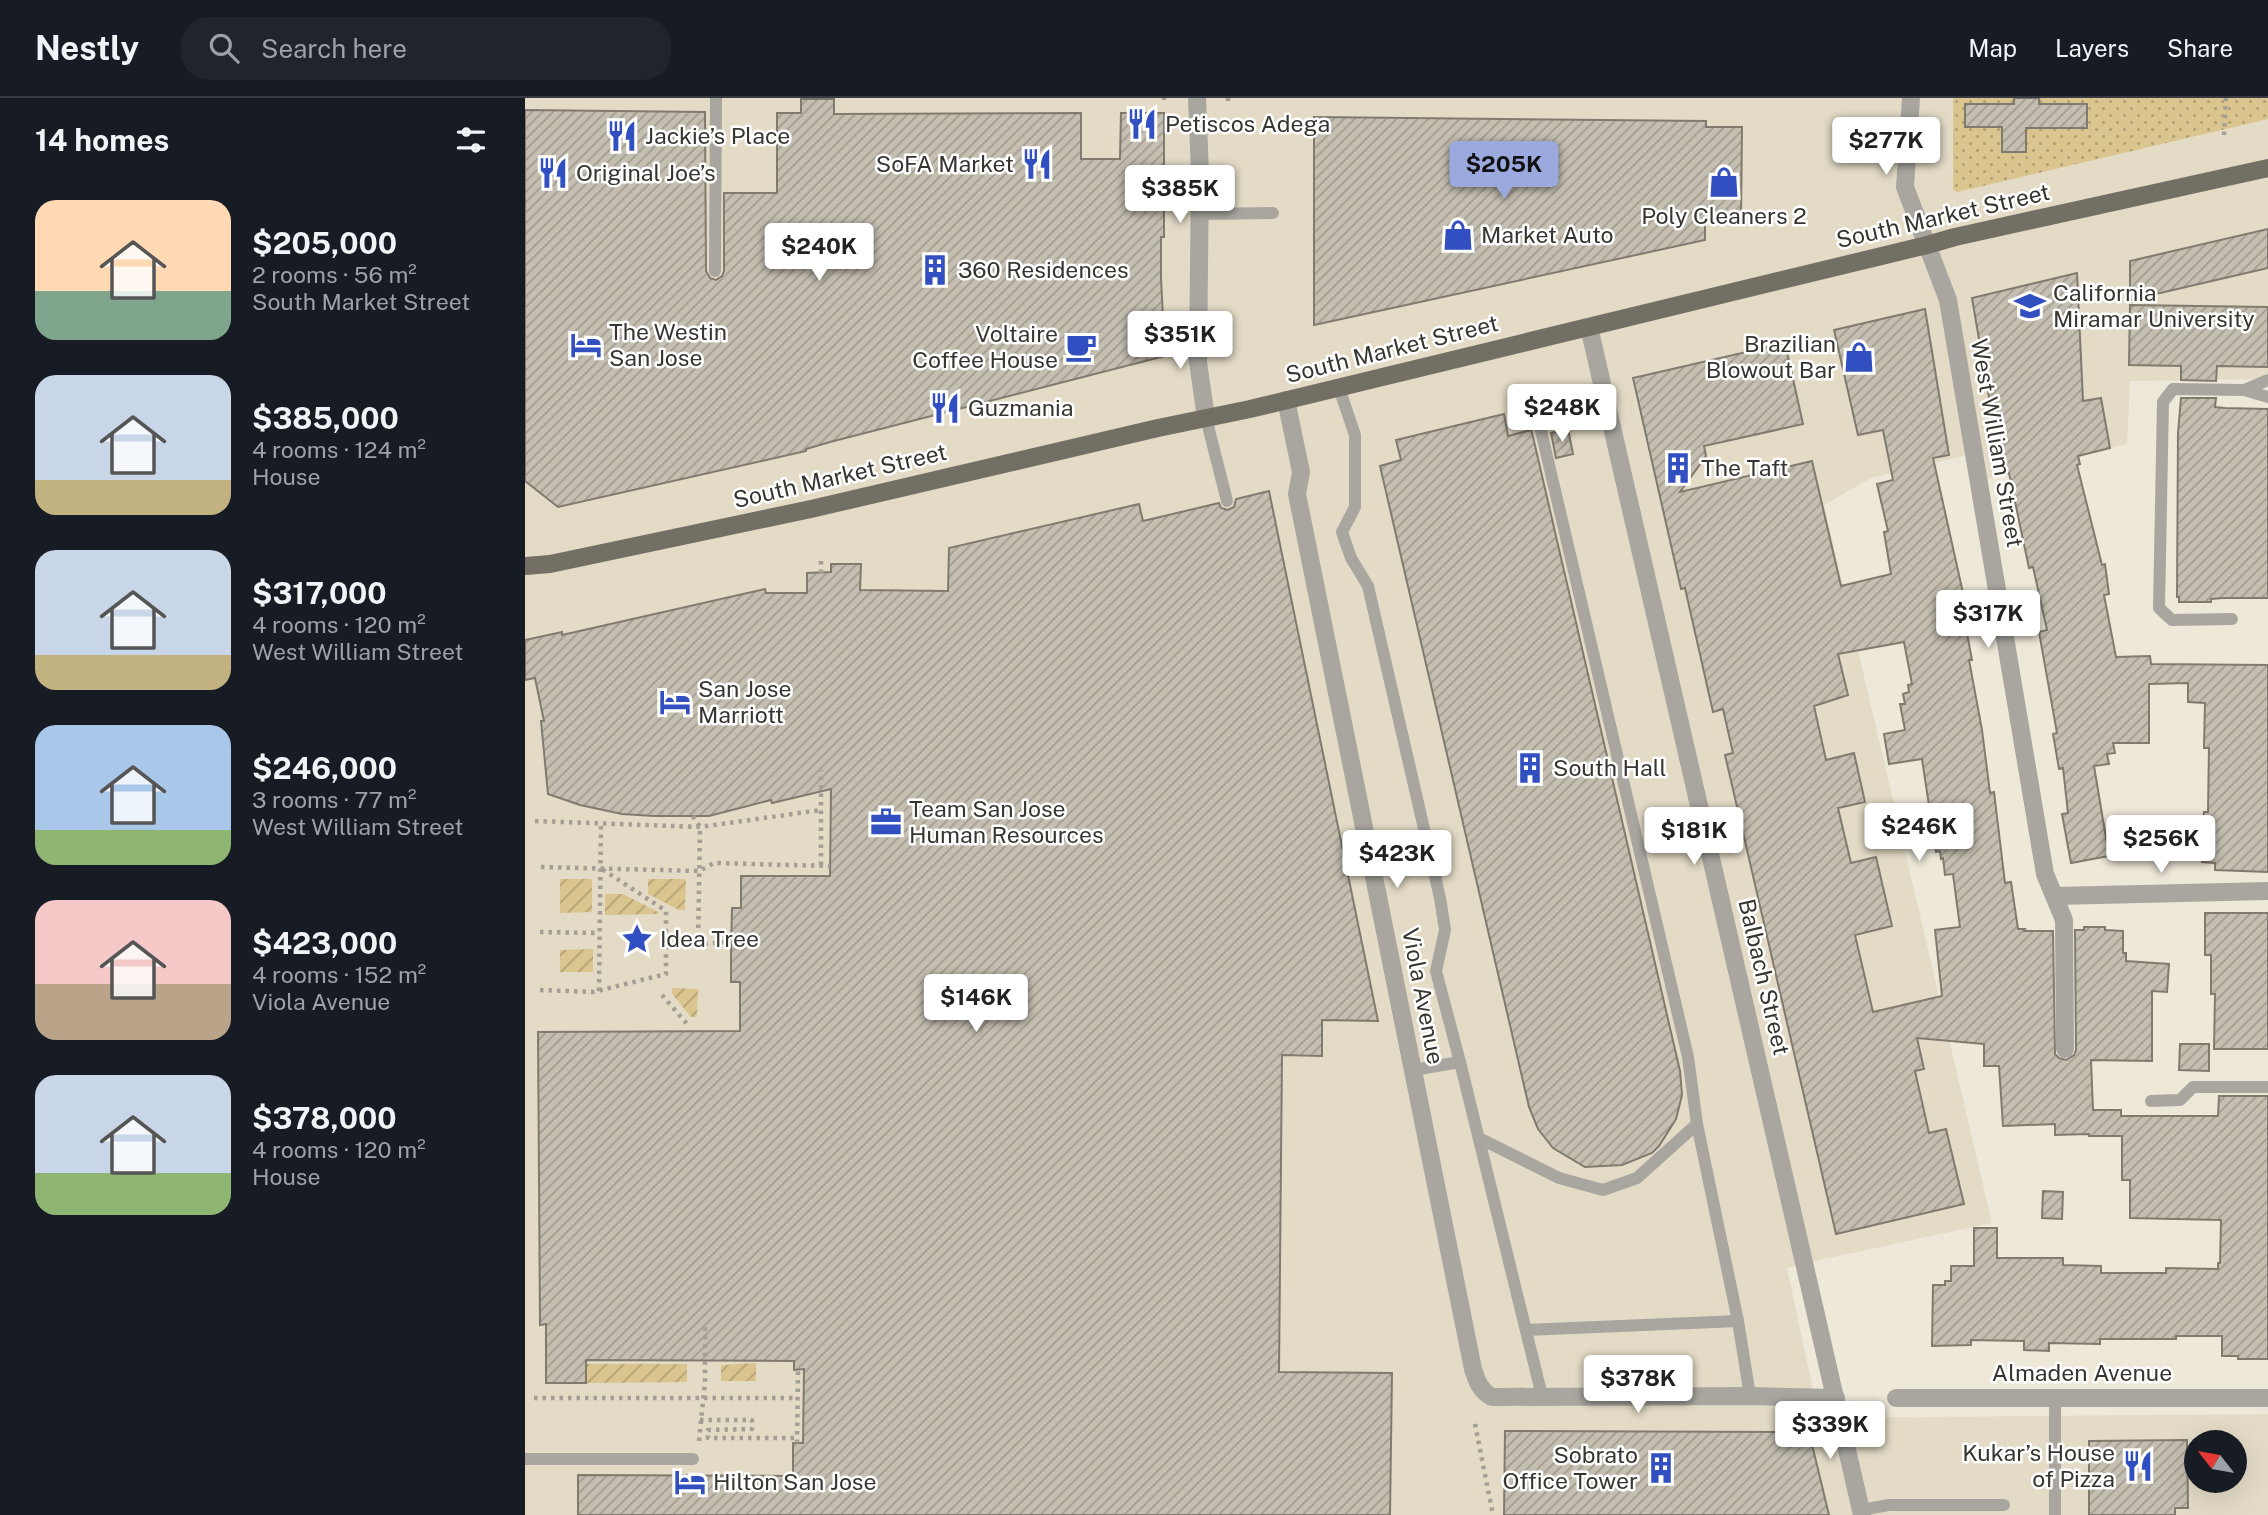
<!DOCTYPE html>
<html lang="en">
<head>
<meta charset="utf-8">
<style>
	:root { --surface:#171b24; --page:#20242c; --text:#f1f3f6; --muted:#9ea1a6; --line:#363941; --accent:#9ba9de }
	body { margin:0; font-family:"Public Sans",sans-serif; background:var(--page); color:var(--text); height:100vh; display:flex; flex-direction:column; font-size:26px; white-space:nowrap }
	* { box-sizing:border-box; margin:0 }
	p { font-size:23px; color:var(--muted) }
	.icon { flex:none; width:38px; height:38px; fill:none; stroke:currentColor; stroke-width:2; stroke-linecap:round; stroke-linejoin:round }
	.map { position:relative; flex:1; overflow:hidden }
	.panel { display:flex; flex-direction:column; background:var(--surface); width:525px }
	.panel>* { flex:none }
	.needle { width:46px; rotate:301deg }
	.buttons { position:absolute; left:1659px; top:1332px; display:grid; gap:14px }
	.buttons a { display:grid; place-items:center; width:63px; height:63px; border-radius:50%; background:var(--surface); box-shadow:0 7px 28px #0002; font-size:35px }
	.price { position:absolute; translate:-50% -60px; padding:0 16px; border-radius:7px; background:#fff; color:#222; font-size:23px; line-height:46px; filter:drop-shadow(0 2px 4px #0008) }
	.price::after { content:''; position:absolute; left:50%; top:42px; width:21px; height:16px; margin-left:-10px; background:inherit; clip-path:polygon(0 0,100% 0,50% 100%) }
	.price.on { background:var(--accent); color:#111 }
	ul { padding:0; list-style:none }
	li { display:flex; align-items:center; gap:21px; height:175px; padding:0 35px }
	li span { display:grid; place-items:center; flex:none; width:196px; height:140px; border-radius:21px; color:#555 }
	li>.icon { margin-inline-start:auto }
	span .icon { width:84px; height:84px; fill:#fffc; stroke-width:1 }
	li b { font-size:30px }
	h2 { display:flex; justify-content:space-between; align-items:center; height:84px; padding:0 35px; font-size:30px }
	header { display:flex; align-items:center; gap:42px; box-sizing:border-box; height:98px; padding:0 35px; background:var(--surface); border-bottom:2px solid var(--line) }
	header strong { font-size:33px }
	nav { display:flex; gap:38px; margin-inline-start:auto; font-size:24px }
	.search { width:490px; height:63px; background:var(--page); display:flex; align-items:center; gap:18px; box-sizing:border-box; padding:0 24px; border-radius:28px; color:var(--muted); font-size:26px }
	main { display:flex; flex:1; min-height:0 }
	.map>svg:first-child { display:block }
	.built { fill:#e3dbc6; fill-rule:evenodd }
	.grass { fill:url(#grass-dots) }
	.garden { fill:url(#garden-furrows) }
	.building { fill:url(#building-hatch); stroke:#817b6f; stroke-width:2; fill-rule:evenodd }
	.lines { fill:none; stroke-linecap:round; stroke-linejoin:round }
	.path { stroke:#a49f94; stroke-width:4.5; stroke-dasharray:3.5 5; stroke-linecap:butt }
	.service { stroke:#a9a6a0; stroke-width:12 }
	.minor { stroke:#a9a6a0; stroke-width:18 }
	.tertiary { stroke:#a9a6a0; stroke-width:18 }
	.primary { stroke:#746f64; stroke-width:18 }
	.labels { text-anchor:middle; stroke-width:5; stroke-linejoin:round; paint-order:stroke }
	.poi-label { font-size:23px; fill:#37352f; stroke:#fff; text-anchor:start }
	.street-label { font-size:23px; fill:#37352f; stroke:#fff }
</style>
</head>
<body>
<header>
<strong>Nestly</strong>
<div class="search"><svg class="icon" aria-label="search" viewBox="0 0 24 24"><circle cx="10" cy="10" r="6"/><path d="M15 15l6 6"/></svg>Search here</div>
<nav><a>Map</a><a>Layers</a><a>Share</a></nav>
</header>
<main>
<section class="panel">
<h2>14 homes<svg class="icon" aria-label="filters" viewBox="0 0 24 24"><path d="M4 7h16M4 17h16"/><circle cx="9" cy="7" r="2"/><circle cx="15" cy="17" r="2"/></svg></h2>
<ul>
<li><span style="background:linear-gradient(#ffd9b3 65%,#7fa58c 0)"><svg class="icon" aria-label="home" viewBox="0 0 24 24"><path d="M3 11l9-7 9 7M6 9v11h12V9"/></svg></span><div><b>$205,000</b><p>2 rooms · 56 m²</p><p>South Market Street</p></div></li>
<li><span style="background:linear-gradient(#c9d6e8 75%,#c2b280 0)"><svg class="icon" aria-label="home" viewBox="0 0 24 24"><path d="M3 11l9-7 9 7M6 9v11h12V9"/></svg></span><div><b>$385,000</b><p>4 rooms · 124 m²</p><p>House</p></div></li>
<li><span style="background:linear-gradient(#c9d6e8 75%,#c2b280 0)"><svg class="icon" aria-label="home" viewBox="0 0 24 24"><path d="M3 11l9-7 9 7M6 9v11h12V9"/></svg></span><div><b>$317,000</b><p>4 rooms · 120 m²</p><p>West William Street</p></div></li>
<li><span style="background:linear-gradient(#a9c7e8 75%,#8fb573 0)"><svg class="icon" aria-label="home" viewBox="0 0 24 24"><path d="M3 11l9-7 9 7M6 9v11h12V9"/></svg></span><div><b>$246,000</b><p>3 rooms · 77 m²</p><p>West William Street</p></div></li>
<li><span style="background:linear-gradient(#f6c9c9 60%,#b9a48a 0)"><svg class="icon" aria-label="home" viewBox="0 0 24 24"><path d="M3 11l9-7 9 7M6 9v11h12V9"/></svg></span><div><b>$423,000</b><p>4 rooms · 152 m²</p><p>Viola Avenue</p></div></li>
<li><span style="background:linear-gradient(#c9d6e8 70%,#8fb573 0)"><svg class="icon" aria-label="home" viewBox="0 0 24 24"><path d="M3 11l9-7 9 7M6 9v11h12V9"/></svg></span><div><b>$378,000</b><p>4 rooms · 120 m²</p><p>House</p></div></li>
</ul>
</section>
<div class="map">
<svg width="1743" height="1417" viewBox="0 0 1743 1417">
	<defs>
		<pattern id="grass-dots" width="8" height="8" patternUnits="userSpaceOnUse" patternTransform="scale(1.75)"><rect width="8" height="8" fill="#dbc58f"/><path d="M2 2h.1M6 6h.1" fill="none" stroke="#b2a175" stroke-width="1.8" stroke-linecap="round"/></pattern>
		<pattern id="garden-furrows" width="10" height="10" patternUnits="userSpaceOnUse" patternTransform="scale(1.75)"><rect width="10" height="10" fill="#dbc58f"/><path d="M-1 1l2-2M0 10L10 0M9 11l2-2" fill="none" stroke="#b2a175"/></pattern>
		<pattern id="building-hatch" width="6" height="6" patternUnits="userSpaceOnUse" patternTransform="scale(1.75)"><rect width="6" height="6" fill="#c5bfb1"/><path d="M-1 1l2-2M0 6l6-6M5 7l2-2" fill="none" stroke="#a19c90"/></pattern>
	</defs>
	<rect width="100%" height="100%" fill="#eee8d9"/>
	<path class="built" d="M0 0H1743V281L1605 283 1602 346 1462 381 1456 354 1346 380 1299 407 1467 1125 1294 1162 1262 1170 1294 1320 1743 1316V1417H0ZM1671 1344H1710V1382H1671Z"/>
	<polygon class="grass" points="1428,0 1743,0 1743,21 1432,94 1428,92"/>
	<g class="garden">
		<polygon points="35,781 67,781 67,814 35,815"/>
		<polygon points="123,781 161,781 160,812 154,812 123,796"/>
		<polygon points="80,796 98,796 133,814 133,816 80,817"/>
		<polygon points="68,851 68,874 35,874 35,852"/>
		<polygon points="147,890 173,891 172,919 166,919 147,896"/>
		<polygon points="231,1265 231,1283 196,1283 196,1267"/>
		<polygon points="61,1266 162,1266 162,1284 61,1285"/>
	</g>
	<g class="building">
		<polygon points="1489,0 1514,0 1514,6 1562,6 1562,30 1501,30 1501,54 1477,54 1477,29 1440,29 1440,6 1489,6"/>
		<polygon points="276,1 309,1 309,16 556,15 556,61 595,61 596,15 639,15 639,139 636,139 636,180 640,258 305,344 281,351 281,353 33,409 0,383 0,12 180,14 181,173 185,180 191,182 197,178 199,173 199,95 252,95 252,15 276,15"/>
		<polygon points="789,19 1181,23 1181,29 1217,29 1216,123 1180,123 1180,142 789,227"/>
		<polygon points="1743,131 1743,170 1605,202 1605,163"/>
		<polygon points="1552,175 1558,303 1576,300 1585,350 1553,358 1555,366 1552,367 1577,467 1580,466 1584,496 1579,497 1591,559 1625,558 1626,566 1743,567 1743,774 1690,772 1690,765 1677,764 1677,762 1629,762 1629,742 1661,743 1661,735 1678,735 1679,714 1683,714 1684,650 1679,650 1680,605 1663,604 1663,585 1624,586 1624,645 1588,645 1590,655 1582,656 1584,666 1569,668 1584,758 1546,765 1537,716 1543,715 1538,670 1534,671 1528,636 1532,635 1514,534 1522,532 1508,469 1504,470 1484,375 1477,376 1447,200"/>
		<polygon points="1605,207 1743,209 1743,269 1692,268 1691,283 1656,282 1656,268 1604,267"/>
		<path d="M1400 211 1424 357 1408 360 1442 513 1438 514 1447 562H1444L1457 632 1465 695 1469 694 1480 785 1486 784 1493 831H1500L1499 833H1528L1530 956 1534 960 1541 962 1549 957 1551 952 1550 832H1559V829H1580V832L1598 833V855H1601V863L1644 866 1642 894 1627 893V963L1566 962 1568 1012H1596V1018H1693L1694 998H1743V1261H1713V1258H1697V1238H1651V1241H1575V1246L1524 1245V1253L1499 1252V1243L1446 1242V1247L1407 1248 1408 1187H1420V1183H1426V1168H1449V1130H1472V1160H1538V1167L1576 1168V1175H1641V1170L1693 1171V1165H1695L1696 1122 1605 1120V1082H1597V1038H1564V1036L1530 1037V1026L1478 1028 1474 968H1459V946L1392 940 1399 971 1390 973 1404 1035 1421 1031 1439 1106 1311 1136 1200 657 1208 655 1198 611 1188 614 1160 490 1156 491 1108 280 1260 245 1278 326 1179 348 1181 358 1155 394 1287 363 1316 488 1366 476 1359 434 1363 433 1352 386 1368 382 1358 332 1333 337 1309 232ZM1379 544 1387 586 1383 587 1384 594 1378 596 1380 606H1375L1380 632 1359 636 1364 666 1397 661 1411 754 1415 753 1416 761 1418 760 1420 777 1428 776 1435 829 1410 832 1417 898 1348 914 1330 837 1367 828 1351 759 1326 765 1313 710 1340 704 1329 655 1301 662 1289 608 1323 597 1313 556Z"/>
		<polygon points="1656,300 1691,300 1690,309 1700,310 1743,311 1743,500 1698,500 1686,501 1686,504 1654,504 1654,499 1652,499 1653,335"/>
		<polygon points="979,316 983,338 1006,332 1008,339 1155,973 1157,997 1151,1021 1134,1048 1127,1055 1097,1067 1060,1069 1028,1050 1013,1031 1004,1009 855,368 876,362 871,342"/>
		<polygon points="1043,331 1048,356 1031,360 1026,335"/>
		<polygon points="744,393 853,923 797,922 797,958 757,957 754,1274 867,1275 865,1417 53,1417 53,1377 268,1378 268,1345 278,1345 279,1271 269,1272 269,1263 61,1262 61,1285 21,1285 21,1226 15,1227 13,934 215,933 215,884 206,884 206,855 207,810 216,810 216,778 305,778 306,691 247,705 246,702 184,718 129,718 97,716 55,707 23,696 16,623 19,623 10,580 0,582 0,542 37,534 37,537 240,491 241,495 282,495 282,475 306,474 306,466 336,466 335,492 423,493 424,450 614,406 618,423 694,405 696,410 703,412 709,409 711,401"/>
		<polygon points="1680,815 1743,815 1743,951 1689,951 1690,896 1686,896 1686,857 1680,857"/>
		<polygon points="1655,946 1684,946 1684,973 1654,972"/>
		<polygon points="1518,1093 1538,1094 1537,1121 1517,1120"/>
		<polygon points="980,1333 1284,1334 1304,1417 979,1417"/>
		<polygon points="1662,1342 1663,1410 1650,1410 1650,1417 1564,1417 1564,1343"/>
	</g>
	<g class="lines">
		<g class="path">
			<polyline points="639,2 639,0"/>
			<polyline points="703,3 703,0"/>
			<polyline points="1699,37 1701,0"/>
			<polyline points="296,475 296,461"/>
			<polyline points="168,718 175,729 173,847"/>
			<polyline points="10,723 175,729 296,712"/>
			<polyline points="296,767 296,672"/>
			<polyline points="16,769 174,773 189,765 305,768"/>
			<polyline points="15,834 74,835"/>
			<polyline points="154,847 173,847 206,843"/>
			<polyline points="15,892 68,894 141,876 141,813 77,771"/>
			<polyline points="74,893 76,725"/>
			<polyline points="137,897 163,927"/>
			<polyline points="9,1300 273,1300"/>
			<polyline points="175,1322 227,1322 227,1331 183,1332 183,1340 272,1340"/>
			<polyline points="950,1326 968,1417"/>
			<polyline points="174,1343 180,1284 180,1225"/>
			<polyline points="272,1345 273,1272"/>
		</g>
		<g class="service">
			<polyline points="674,116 748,115"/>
			<polyline points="190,173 191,0"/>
			<polyline points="814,290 830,337 830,409 817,434 826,460 843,488 915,800 920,832 911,873 935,964"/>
			<polyline points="1719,292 1743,282"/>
			<polyline points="681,320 702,403"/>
			<polyline points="1013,320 1163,959 1172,1026 1213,1223 1225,1298"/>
			<polyline points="1707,521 1647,522 1634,510 1638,304 1648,291 1719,292 1743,299"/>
			<polyline points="888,972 935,964 1017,1298"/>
			<polyline points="1626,1003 1655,1002 1668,989 1743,989"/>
			<polyline points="954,1040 1034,1080 1078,1092 1112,1080 1172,1026"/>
			<polyline points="1001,1232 1213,1223"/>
			<polyline points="0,1361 168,1361"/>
			<polyline points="1336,1412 1364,1407 1479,1407"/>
			<polyline points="1530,1417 1530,1300"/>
		</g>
		<g class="minor">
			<polyline points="1386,0 1380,89 1423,202 1520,776 1539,822 1540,951"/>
			<polyline points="1064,229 1337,1417"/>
			<path d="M761 302 776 374 772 396 948 1271C952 1283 955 1293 967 1299L1225 1298 1311 1300"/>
			<polyline points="1530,798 1743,793"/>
			<polyline points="1371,1300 1743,1300"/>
		</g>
		<polyline class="tertiary" points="672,0 675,76 673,264 681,320"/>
		<polyline class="primary" points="0,468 25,466 286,411 633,330 725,311 1402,147 1430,139 1743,70"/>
	</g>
	<defs>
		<symbol id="restaurant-bare" viewBox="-9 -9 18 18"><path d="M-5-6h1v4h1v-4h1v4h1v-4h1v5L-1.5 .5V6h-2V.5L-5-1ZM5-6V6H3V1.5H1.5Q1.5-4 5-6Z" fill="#314fc0" stroke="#fff" stroke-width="2.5" paint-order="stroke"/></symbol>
		<symbol id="shop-bare" viewBox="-9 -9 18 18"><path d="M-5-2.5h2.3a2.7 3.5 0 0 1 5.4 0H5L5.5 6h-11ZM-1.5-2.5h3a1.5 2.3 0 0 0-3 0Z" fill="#314fc0" stroke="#fff" stroke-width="2.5" paint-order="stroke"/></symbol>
		<symbol id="building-bare" viewBox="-9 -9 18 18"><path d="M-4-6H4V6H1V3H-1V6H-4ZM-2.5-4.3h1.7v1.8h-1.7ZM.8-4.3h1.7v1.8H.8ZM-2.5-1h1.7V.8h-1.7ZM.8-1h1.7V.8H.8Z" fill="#314fc0" stroke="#fff" stroke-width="2.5" paint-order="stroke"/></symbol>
		<symbol id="university-bare" viewBox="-9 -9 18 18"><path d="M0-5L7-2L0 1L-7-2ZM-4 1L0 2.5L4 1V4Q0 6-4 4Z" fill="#314fc0" stroke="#fff" stroke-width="2.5" paint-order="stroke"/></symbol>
		<symbol id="hotel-bare" viewBox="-9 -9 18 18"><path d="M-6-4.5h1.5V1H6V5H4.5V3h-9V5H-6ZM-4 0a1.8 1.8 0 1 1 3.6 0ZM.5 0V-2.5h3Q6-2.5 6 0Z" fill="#314fc0" stroke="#fff" stroke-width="2.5" paint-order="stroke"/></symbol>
		<symbol id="cafe-bare" viewBox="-9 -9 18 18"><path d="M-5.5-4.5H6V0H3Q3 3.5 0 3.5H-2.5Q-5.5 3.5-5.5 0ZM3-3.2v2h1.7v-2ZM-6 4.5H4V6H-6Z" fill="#314fc0" stroke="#fff" stroke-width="2.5" paint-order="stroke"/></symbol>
		<symbol id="office-bare" viewBox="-9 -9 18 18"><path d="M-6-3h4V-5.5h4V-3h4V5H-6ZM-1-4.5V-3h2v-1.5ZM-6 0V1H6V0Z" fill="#314fc0" stroke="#fff" stroke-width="2.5" paint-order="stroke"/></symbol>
		<symbol id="sight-bare" viewBox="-9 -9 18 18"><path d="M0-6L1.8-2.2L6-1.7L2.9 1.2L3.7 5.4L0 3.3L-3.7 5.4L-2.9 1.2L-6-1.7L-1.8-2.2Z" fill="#314fc0" stroke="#fff" stroke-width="2.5" paint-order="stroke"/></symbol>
	</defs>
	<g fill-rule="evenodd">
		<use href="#restaurant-bare" x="595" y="4" width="44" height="44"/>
		<use href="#restaurant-bare" x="75" y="16" width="44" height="44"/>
		<use href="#restaurant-bare" x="490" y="44" width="44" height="44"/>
		<use href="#restaurant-bare" x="6" y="53" width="44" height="44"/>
		<use href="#shop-bare" x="1177" y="62" width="44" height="44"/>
		<use href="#shop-bare" x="911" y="115" width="44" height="44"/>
		<use href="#building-bare" x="388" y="150" width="44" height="44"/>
		<use href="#university-bare" x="1483" y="186" width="44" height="44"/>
		<use href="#hotel-bare" x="39" y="225" width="44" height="44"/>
		<use href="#cafe-bare" x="534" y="227" width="44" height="44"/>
		<use href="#shop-bare" x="1312" y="237" width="44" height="44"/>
		<use href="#restaurant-bare" x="398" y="288" width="44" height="44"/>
		<use href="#building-bare" x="1131" y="348" width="44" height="44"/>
		<use href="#hotel-bare" x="128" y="582" width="44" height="44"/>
		<use href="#building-bare" x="983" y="648" width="44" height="44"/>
		<use href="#office-bare" x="339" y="702" width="44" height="44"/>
		<use href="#sight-bare" x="90" y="819" width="44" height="44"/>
		<use href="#restaurant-bare" x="1591" y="1346" width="44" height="44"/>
		<use href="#building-bare" x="1114" y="1348" width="44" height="44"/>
		<use href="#hotel-bare" x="143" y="1362" width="44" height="44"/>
	</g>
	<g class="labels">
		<g class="poi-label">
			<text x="640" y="34">Petiscos Adega</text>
			<text x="120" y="46">Jackie’s Place</text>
			<text x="489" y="74" text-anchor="end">SoFA Market</text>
			<text x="51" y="83">Original Joe’s</text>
			<text x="1199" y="126" text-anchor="middle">Poly Cleaners 2</text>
			<text x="956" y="145">Market Auto</text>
			<text x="433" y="180">360 Residences</text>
			<text x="1528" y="203">California<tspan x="1528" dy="26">Miramar University</tspan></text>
			<text x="84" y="242">The Westin<tspan x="84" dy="26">San Jose</tspan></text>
			<text x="533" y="244" text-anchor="end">Voltaire<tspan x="533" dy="26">Coffee House</tspan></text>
			<text x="1311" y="254" text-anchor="end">Brazilian<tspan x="1311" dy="26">Blowout Bar</tspan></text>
			<text x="443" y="318">Guzmania</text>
			<text x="1176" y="378">The Taft</text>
			<text x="173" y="599">San Jose<tspan x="173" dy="26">Marriott</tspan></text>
			<text x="1028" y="678">South Hall</text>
			<text x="384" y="719">Team San Jose<tspan x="384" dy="26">Human Resources</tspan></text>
			<text x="135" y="849">Idea Tree</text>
			<text x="1590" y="1363" text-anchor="end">Kukar’s House<tspan x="1590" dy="26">of Pizza</tspan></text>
			<text x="1113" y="1365" text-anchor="end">Sobrato<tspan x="1113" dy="26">Office Tower</tspan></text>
			<text x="188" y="1392">Hilton San Jose</text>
		</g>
		<g class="street-label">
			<text transform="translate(1418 118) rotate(-13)" y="8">South Market Street</text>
			<text transform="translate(867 251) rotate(-14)" y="8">South Market Street</text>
			<text transform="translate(1472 345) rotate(80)" y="8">West William Street</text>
			<text transform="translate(315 378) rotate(-13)" y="8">South Market Street</text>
			<text transform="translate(1239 879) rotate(77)" y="8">Balbach Street</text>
			<text transform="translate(898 898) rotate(79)" y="8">Viola Avenue</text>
			<text x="1557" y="1283">Almaden Avenue</text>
		</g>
	</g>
</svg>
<div class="buttons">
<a><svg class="needle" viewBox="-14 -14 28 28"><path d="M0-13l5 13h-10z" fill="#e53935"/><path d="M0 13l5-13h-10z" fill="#9ea1a6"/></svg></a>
</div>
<b class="price" style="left:1361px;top:79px">$277K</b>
<b class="price on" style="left:979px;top:103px">$205K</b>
<b class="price" style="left:655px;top:127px">$385K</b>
<b class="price" style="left:294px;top:185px">$240K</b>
<b class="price" style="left:655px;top:273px">$351K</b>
<b class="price" style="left:1037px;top:346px">$248K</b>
<b class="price" style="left:1463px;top:552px">$317K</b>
<b class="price" style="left:1394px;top:765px">$246K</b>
<b class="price" style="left:1169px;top:769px">$181K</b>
<b class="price" style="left:1636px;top:777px">$256K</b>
<b class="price" style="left:872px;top:792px">$423K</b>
<b class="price" style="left:451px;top:936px">$146K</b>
<b class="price" style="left:1113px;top:1317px">$378K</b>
<b class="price" style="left:1305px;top:1363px">$339K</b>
</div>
</main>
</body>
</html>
